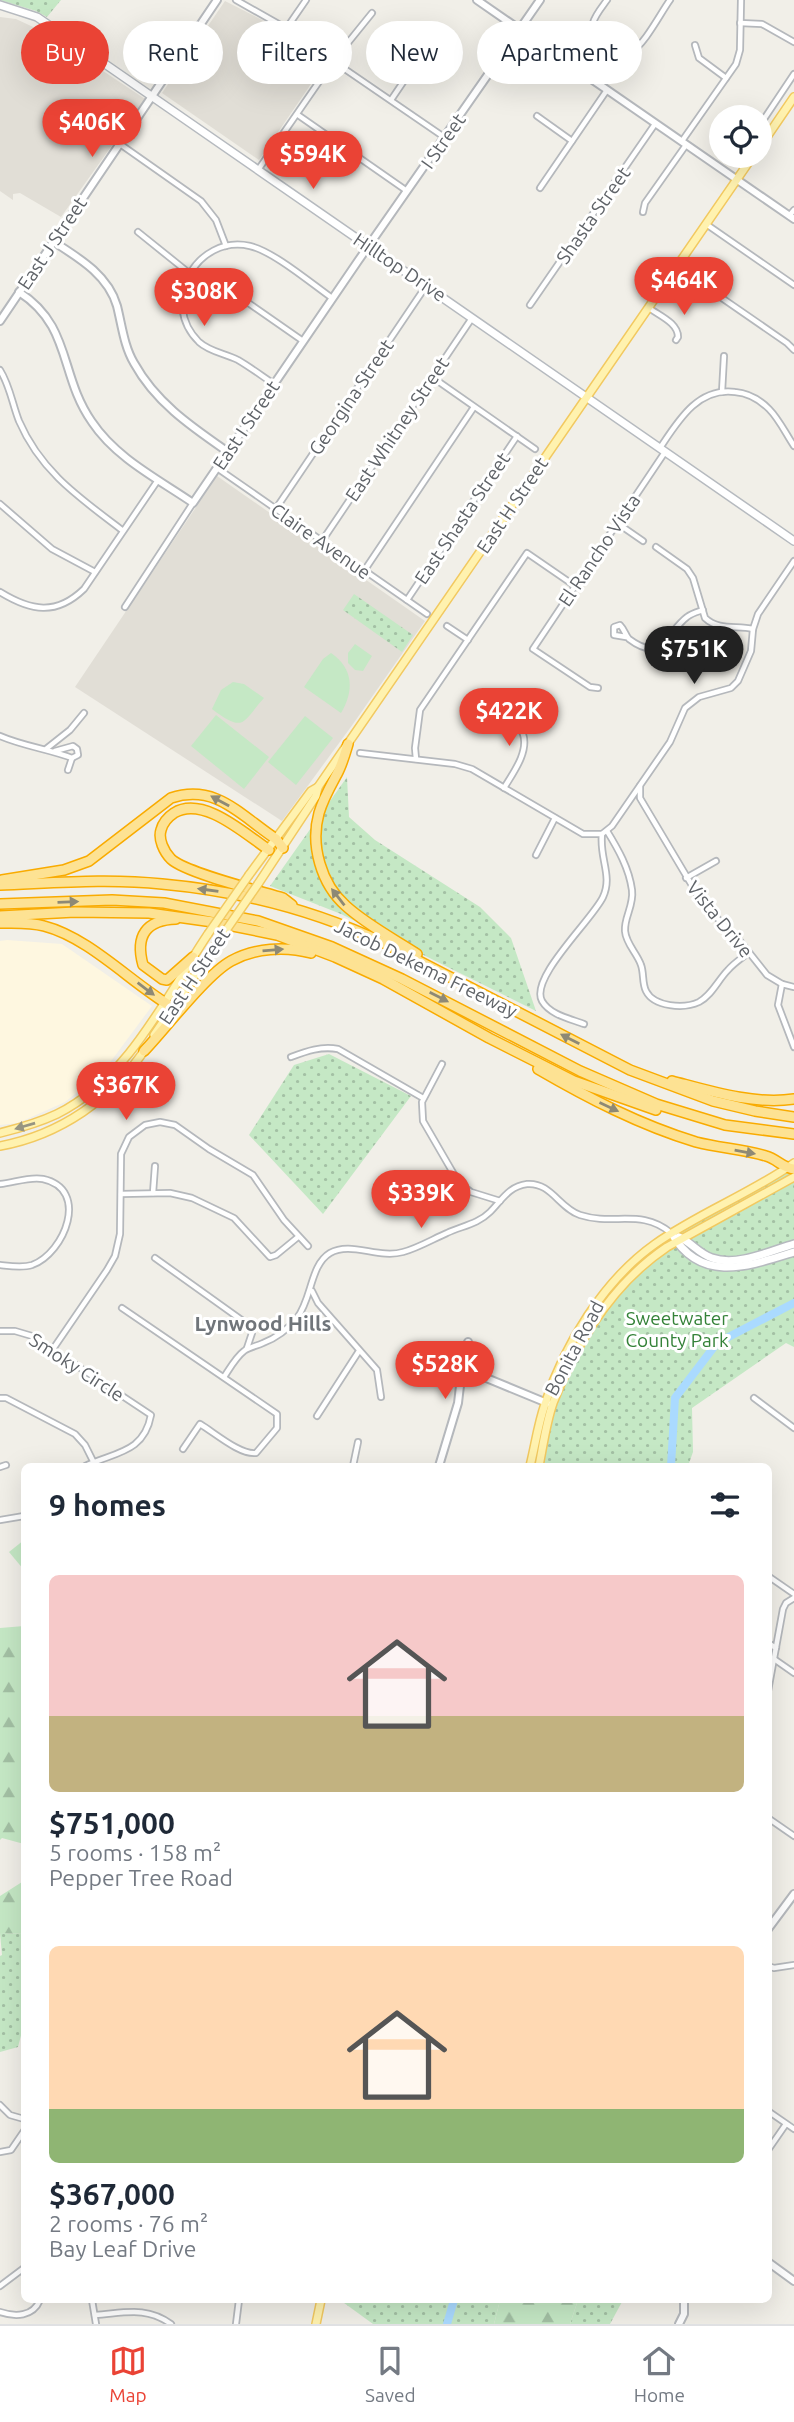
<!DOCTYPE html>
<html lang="en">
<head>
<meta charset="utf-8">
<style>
	:root { --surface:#fff; --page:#f6f6f7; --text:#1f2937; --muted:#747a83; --line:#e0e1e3; --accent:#ea4335 }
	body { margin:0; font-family:Ubuntu,sans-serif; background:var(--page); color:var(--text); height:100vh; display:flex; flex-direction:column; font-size:26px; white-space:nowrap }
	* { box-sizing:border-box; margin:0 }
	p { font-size:23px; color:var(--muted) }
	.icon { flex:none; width:38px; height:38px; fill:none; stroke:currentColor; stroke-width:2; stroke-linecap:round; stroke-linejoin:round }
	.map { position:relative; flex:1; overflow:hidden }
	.side { position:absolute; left:21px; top:1463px; width:751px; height:840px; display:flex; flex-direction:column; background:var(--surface); border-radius:10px; box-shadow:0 7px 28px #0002 }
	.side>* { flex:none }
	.hud { position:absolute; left:21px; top:21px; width:752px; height:63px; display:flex; gap:14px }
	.fabs { position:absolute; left:709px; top:105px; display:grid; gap:14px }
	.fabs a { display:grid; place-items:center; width:63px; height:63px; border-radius:50%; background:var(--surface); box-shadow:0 7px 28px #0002; font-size:35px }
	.price { position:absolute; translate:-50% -60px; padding:0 16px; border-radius:24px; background:var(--accent); color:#fff; font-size:23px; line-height:46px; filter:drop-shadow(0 2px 4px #0008) }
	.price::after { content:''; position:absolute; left:50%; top:42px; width:21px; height:16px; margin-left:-10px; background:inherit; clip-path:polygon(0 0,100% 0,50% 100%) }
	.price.current { background:#222; color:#fff }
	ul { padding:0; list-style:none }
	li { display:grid; align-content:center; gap:14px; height:371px; padding:0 28px }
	li span { display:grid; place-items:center; height:217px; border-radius:10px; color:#555 }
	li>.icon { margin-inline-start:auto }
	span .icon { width:126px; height:126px; fill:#fffc; stroke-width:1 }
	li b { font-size:30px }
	h2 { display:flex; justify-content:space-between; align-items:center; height:84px; padding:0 28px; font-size:30px }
	.pill { padding:0 24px; border-radius:32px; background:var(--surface); box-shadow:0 7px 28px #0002; font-size:24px; line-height:63px }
	.pill.current { background:var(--accent); color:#fff }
	.tabs { display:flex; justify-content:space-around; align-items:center; height:98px; border-top:2px solid var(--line); background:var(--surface); font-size:19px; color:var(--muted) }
	.tabs a { display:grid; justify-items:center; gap:4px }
	.tabs .current { color:var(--accent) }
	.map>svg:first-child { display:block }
	.commercial { fill:#fef7e0 }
	.education { fill:#e1ded6 }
	.grass { fill:url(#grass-dots) }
	.forest { fill:url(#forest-firs) }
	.pitch { fill:#c5e8c5 }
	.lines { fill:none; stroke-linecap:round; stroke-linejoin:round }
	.river { stroke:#aadaff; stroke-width:8 }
	.minor-casing { stroke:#b5b8bc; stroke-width:8 }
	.tertiary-casing { stroke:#b5b8bc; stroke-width:10 }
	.secondary-casing { stroke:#b6babf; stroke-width:10 }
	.primary-casing { stroke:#f2c960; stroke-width:10 }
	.motorway-casing { stroke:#f9ab00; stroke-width:12 }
	.minor { stroke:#fff; stroke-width:4.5 }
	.tertiary { stroke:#fff; stroke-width:6 }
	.secondary { stroke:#fff; stroke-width:7 }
	.primary { stroke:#fff2af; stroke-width:7 }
	.motorway { stroke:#fde293; stroke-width:9 }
	.primary-bridge-casing { stroke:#f2c960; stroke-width:10; stroke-linecap:butt }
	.primary-bridge { stroke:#fff2af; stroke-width:7 }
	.oneway { fill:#8e8975 }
	.oneway2 { fill:#979581 }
	.labels { text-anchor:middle; stroke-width:6; stroke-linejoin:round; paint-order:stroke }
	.street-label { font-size:19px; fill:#5f6368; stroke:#fff }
	.park-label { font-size:19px; fill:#348238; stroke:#fff }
	.neighbourhood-label { font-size:21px; font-weight:bold; fill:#70757a; stroke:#fff }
</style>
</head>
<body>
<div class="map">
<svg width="794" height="2324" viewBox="0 0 794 2324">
	<defs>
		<pattern id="grass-dots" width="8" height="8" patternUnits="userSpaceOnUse" patternTransform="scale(1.75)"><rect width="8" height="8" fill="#c5e8c5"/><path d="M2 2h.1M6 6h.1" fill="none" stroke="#a3c0a4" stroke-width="1.8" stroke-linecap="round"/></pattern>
		<pattern id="forest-firs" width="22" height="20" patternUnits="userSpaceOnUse" patternTransform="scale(1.75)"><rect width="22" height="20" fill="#c5e8c5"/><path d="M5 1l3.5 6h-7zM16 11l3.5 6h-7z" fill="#a3c0a4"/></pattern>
	</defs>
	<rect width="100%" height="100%" fill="#f1efe8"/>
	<polygon class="commercial" points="7,940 62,944 152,1006 103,1072 65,1102 18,1123 0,1125 0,941"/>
	<g class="education">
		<polygon points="225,1 274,26 326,62 259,160 162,93"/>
		<polygon points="0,17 16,19 46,33 145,99 61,217 20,193 13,194 13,200 0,191"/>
		<polygon points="217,476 425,621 353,724 282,821 75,687"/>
	</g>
	<g class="grass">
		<polygon points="0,0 61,0 47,17 36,11"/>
		<polygon points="354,594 413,635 402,652 343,610"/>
		<polygon points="347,777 349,817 375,840 480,907 511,938 536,1011 341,914 270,886"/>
		<polygon points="329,1054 411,1096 323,1214 249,1135 294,1065"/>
		<path d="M794 1167V1347L786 1343 692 1408 693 1452 688 1466H533C552 1381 586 1297 660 1246 703 1216 751 1196 794 1167Z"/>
		<polygon points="0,1933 24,1934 24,2024 18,2047 0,2052 0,1956 2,1955"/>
		<polygon points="340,2300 500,2300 494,2324 373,2324"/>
		<polygon points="578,2300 623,2300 610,2324 570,2324"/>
	</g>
	<g class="forest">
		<polygon points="24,1626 24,1934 0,1933 0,1896 22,1882 24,1844 2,1838 0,1840 0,1628"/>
		<polygon points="500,2300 578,2300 570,2324 494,2324"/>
	</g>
	<g class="pitch">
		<polygon points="355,644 372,656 363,671 355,670 348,663 348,653"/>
		<path d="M331 653C354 669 354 691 341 713L304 687 323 659Z"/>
		<path d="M233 682 244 684 264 698C242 722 245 734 212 709L221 690Z"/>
		<polygon points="216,715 269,757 244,789 191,746"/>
		<polygon points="305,716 333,738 296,785 268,762"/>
		<polygon points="24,1540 24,1570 9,1552"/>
	</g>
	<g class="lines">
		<g class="river">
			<polyline points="671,1466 675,1398 717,1343 794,1303"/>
			<polyline points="447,2324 454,2300"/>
		</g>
		<defs>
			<g id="minor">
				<polyline points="236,0 282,26 444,137"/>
				<path d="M607 0C602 7 595 15 593 23 588 45 611 63 631 52 645 44 660 14 670 0"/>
				<polyline points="740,23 762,24 794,42"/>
				<polyline points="286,29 306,0"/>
				<polyline points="695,45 699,58 726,78"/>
				<polyline points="586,75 604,51"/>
				<polyline points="391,100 433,38"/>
				<polyline points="298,115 407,191"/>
				<polyline points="537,116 572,141"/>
				<polyline points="760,125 794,74"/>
				<polyline points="682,141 736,64 740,50 741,0"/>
				<polyline points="120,144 201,201 216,220 226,246"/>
				<polyline points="258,170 334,60 372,13"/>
				<polyline points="540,188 607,90"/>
				<polyline points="643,212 645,203 686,145"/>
				<polyline points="789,216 794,210"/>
				<polyline points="706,224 794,285"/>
				<polyline points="138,232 189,273"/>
				<polyline points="677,267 787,343 794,350"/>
				<polyline points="237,300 247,302 303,341"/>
				<polyline points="530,305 655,124"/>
				<path d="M649 308C660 316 678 323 678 337L676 340"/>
				<path d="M0 370C10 386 12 403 19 421 41 472 80 498 122 530"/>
				<polyline points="432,377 535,449"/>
				<path d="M274 384C262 376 250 367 238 360 224 353 210 352 199 342 159 303 196 234 250 246 273 251 312 284 332 298"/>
				<polyline points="722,392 724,356"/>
				<path d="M660 448C678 421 698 387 735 392 748 393 760 400 769 409 779 419 786 434 794 446"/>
				<polyline points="217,468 427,614"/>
				<polyline points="0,504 52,549 95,572"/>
				<polyline points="275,510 426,286"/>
				<polyline points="617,523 643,541"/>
				<polyline points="322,541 472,318"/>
				<path d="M656 547 687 569 693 578 705 618C719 631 737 625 753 629"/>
				<polyline points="364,571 474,407"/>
				<path d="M0 592C31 611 56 616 84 589L158 480"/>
				<polyline points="407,600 517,436"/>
				<polyline points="125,607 193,503"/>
				<polyline points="447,626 468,640"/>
				<path d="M626 637 614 635V627L620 625C625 630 625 635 629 639 662 664 667 632 687 617 692 613 697 612 703 610"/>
				<polyline points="598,688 590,687 533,649 665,452"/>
				<path d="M0 736C23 746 48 749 72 758L78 755 77 749 73 746 55 751"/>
				<polyline points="46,749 70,730 84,713"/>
				<polyline points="360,753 455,764 472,769 583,834 602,834"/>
				<polyline points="416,759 415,748 420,710 527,553 575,586"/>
				<polyline points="68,770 72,758"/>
				<polyline points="640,786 640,798 703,904 740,941 767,975 782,984 794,987"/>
				<path d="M504 788C513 773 529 752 523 734 520 725 512 716 508 708"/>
				<path d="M607 831C618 849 629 868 632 890 634 906 624 917 625 931 626 944 637 953 641 965 644 973 642 983 646 991 654 1007 684 1009 699 1002 712 995 718 980 728 970 734 963 742 958 748 953"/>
				<polyline points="536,855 555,818"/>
				<polyline points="686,878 716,861"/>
				<polyline points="782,984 778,1005 794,1047"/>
				<path d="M584 1024C571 1019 550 1015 542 1001 529 978 593 919 603 897 613 876 599 858 602 834L612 826 670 742 685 708 699 697 731 688 738 681 751 651 753 629 758 614 794 561"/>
				<path d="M291 1057C307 1051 321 1046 338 1049L423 1098"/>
				<polyline points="442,1064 422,1102 423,1121 459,1183 471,1192 500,1201"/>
				<path d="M0 1184C13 1183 30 1176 43 1179 90 1189 65 1253 32 1265 22 1268 10 1266 0 1265"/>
				<polyline points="153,1193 155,1166"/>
				<polyline points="121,1194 170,1193 192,1198 234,1218 270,1257 276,1255 298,1237"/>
				<polyline points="155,1258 250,1326 252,1333 247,1348"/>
				<polyline points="312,1291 318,1303 377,1370 381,1397"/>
				<path d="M122 1308 277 1414V1428L256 1453C240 1455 215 1433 200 1424L183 1449"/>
				<path d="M0 1331H15L32 1336 151 1415C144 1453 115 1452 85 1466"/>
				<polyline points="53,1349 107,1270 115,1256 120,1234 121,1154 129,1137 145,1125 160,1122 175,1125 209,1149 253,1175 284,1220 308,1246"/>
				<path d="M224 1377C230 1368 236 1357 244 1351 249 1347 257 1346 263 1343 276 1338 288 1329 297 1318 312 1299 310 1265 330 1253 351 1241 378 1259 403 1252 418 1248 433 1239 447 1233 462 1226 478 1224 490 1212 501 1201 509 1186 527 1184 551 1182 559 1208 580 1215 614 1226 641 1208 671 1233"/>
				<polyline points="0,1398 6,1398 75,1434 85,1445 94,1463"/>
				<polyline points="754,1398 794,1428"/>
				<polyline points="317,1416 359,1351"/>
				<polyline points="353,1466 358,1442"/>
				<polyline points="0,1467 6,1465"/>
				<polyline points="0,1520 24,1516"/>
				<polyline points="768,1576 794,1594"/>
				<polyline points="768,1643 776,1648"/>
				<polyline points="774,1659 794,1673"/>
				<polyline points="768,1691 783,1609 786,1603 794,1598"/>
				<polyline points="768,1818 794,1836"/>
				<polyline points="768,1966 774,1968 794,1965"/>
				<polyline points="0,2105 10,2115 24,2119"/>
				<polyline points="768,2111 794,2129"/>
				<polyline points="768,2150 786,2124"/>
				<polyline points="0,2152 11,2150 24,2131"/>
				<polyline points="0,2286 24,2268"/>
				<polyline points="92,2300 96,2324"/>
				<path d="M0 2312C15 2317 33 2317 40 2300"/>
				<path d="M95 2315C125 2313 146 2306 171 2324"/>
				<polyline points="236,2324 239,2300"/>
			</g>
			<g id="tertiary">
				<polyline points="477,0 794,219"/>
				<path d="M54 242C79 258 108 275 117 306 122 326 124 346 134 363 156 403 192 427 228 452"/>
				<path d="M19 292C72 326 59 375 92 422 116 458 158 479 193 503L358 261 540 0"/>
				<polyline points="0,321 217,0"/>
				<polyline points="462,1368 547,1403"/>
				<polyline points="439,1466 458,1403 463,1360 468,1342"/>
				<polyline points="768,1929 794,1894"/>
				<polyline points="768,2262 794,2281"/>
				<polyline points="679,2324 684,2314 684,2300"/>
			</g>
			<g id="secondary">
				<polyline points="0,5 37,17 53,28 794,541"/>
				<path d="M672 1234C701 1284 749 1266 794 1252"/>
				<path d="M679 1237C691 1242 699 1254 712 1258 737 1267 770 1251 794 1244"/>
			</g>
			<g id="primary">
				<polyline points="760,147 794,97"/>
				<polyline points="249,875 311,791 318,787"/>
				<polyline points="258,884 316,796 318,787 753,156"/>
				<polyline points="154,1035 220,939"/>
				<path d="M0 1133C20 1128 38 1123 57 1114 128 1079 166 997 208 934"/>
				<path d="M0 1146C60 1135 112 1099 146 1048"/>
				<path d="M530 1466C535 1446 538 1424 545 1404 564 1345 604 1280 655 1244 699 1213 750 1194 794 1163"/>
				<path d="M539 1466C543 1446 546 1423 553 1403 577 1341 612 1284 667 1247L794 1177"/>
				<polyline points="316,2324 321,2300"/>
			</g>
			<g id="motorway">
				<path d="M348 744C345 754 342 765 337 774 330 787 323 799 319 813 310 845 321 884 346 906 367 925 394 939 417 954"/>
				<path d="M269 850C245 834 203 795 174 813 168 817 163 822 161 830 158 839 164 852 171 859 186 873 260 891 283 898L292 905"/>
				<path d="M2 880 64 870 89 861 171 798C216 783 241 816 276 839L283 848"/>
				<path d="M0 885C53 883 108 878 162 884 239 891 314 910 384 943L630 1070 713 1101 755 1111 794 1117"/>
				<polyline points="0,904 112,900 164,903 258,921 332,947 402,979 580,1071 656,1104 725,1125 794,1134"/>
				<polyline points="0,916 75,912 149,913 213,922 277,935 335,957 383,979 489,1038 574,1081 656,1110"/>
				<path d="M176 919C146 920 135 936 143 965L162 979 167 980 193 957"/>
				<path d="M0 923C14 923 30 922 44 926 90 938 131 983 172 1007"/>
				<path d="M144 1051C166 1028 206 975 231 961 255 948 285 946 311 953"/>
				<path d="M538 1069C588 1098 640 1125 696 1142 719 1148 743 1149 766 1156 777 1159 783 1168 794 1169"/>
				<path d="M672 1081C710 1091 754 1105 794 1099"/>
			</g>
		</defs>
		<use href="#minor" class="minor-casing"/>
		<use href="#tertiary" class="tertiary-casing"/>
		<use href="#secondary" class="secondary-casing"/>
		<use href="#primary" class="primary-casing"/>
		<use href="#motorway" class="motorway-casing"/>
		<use href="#minor" class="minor"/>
		<use href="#tertiary" class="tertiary"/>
		<use href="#secondary" class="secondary"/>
		<use href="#primary" class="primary"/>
		<use href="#motorway" class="motorway"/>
		<defs>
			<g id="primary-bridge">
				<polyline points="208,934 249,875"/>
				<polyline points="220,939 258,884"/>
			</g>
		</defs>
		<use href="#primary-bridge" class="primary-bridge-casing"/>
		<use href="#primary-bridge" class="primary-bridge"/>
	</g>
	<defs><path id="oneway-solid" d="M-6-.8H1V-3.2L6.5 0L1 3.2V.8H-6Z" transform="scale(1.75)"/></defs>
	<g class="oneway">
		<use href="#oneway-solid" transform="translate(220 801) rotate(-151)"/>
		<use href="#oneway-solid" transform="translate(208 890) rotate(-172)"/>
		<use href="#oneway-solid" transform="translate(338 897) rotate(-128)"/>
		<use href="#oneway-solid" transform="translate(68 902) rotate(-2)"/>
		<use href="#oneway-solid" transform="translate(273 950) rotate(-5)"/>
		<use href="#oneway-solid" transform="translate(146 989) rotate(37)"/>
		<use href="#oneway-solid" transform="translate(439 997) rotate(27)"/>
		<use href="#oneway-solid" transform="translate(570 1039) rotate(-153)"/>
		<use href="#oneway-solid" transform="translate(609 1107) rotate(25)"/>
		<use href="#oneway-solid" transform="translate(745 1152) rotate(10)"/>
	</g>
	<use class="oneway2" href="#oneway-solid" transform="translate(25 1126) rotate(164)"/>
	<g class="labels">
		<g class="street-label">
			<text transform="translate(443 141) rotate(-55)" y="7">I Street</text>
			<text transform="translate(593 215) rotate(-55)" y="7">Shasta Street</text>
			<text transform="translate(52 243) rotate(-56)" y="7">East J Street</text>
			<text transform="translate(400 267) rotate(34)" y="7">Hilltop Drive</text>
			<text transform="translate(351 397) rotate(-56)" y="7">Georgina Street</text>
			<text transform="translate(246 425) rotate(-56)" y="7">East I Street</text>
			<text transform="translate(397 429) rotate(-56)" y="7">East Whitney Street</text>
			<text transform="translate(512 505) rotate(-56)" y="7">East H Street</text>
			<text transform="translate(462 518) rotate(-56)" y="7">East Shasta Street</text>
			<text transform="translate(321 541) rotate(35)" y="7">Claire Avenue</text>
			<text transform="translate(599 550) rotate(-56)" y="7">El Rancho Vista</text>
			<text transform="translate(720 919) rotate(51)" y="7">Vista Drive</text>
			<text transform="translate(426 968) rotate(26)" y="7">Jacob Dekema Freeway</text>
			<text transform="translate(194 976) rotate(-56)" y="7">East H Street</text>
			<text transform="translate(574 1348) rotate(-62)" y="7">Bonita Road</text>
			<text transform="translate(77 1367) rotate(33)" y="7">Smoky Circle</text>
		</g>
		<g class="park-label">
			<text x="677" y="1325">Sweetwater<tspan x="677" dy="22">County Park</tspan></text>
		</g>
		<g class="neighbourhood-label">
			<text x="263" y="1331">Lynwood Hills</text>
		</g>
	</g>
</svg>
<div class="fabs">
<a><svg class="icon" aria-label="locate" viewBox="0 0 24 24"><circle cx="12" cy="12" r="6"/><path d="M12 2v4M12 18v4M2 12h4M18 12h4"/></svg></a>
</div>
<b class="price" style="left:92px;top:159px">$406K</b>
<b class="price" style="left:313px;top:191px">$594K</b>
<b class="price" style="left:684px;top:317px">$464K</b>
<b class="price" style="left:204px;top:328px">$308K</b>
<b class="price current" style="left:694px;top:686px">$751K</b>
<b class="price" style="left:509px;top:748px">$422K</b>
<b class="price" style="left:126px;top:1122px">$367K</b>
<b class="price" style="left:421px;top:1230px">$339K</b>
<b class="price" style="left:445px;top:1401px">$528K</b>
<div class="hud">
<a class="pill current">Buy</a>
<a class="pill">Rent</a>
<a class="pill">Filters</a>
<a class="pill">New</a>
<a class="pill">Apartment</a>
</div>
<section class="side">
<h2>9 homes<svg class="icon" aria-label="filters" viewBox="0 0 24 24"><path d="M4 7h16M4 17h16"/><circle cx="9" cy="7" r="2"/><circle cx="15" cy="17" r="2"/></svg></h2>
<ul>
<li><span style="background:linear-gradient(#f6c9c9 65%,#c2b280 0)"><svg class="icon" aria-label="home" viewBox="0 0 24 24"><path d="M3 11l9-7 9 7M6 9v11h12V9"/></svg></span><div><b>$751,000</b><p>5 rooms · 158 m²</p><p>Pepper Tree Road</p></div></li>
<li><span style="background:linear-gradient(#ffd9b3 75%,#8fb573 0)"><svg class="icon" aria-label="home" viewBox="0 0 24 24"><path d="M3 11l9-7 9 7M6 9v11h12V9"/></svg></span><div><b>$367,000</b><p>2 rooms · 76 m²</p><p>Bay Leaf Drive</p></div></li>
</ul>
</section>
</div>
<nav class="tabs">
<a class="current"><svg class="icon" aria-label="map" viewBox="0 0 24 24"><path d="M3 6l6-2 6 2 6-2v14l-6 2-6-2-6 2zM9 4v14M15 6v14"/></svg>Map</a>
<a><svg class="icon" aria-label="saved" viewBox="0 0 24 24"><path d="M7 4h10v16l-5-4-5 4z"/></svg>Saved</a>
<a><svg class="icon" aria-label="home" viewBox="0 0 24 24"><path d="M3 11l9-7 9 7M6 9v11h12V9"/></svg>Home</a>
</nav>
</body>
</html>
